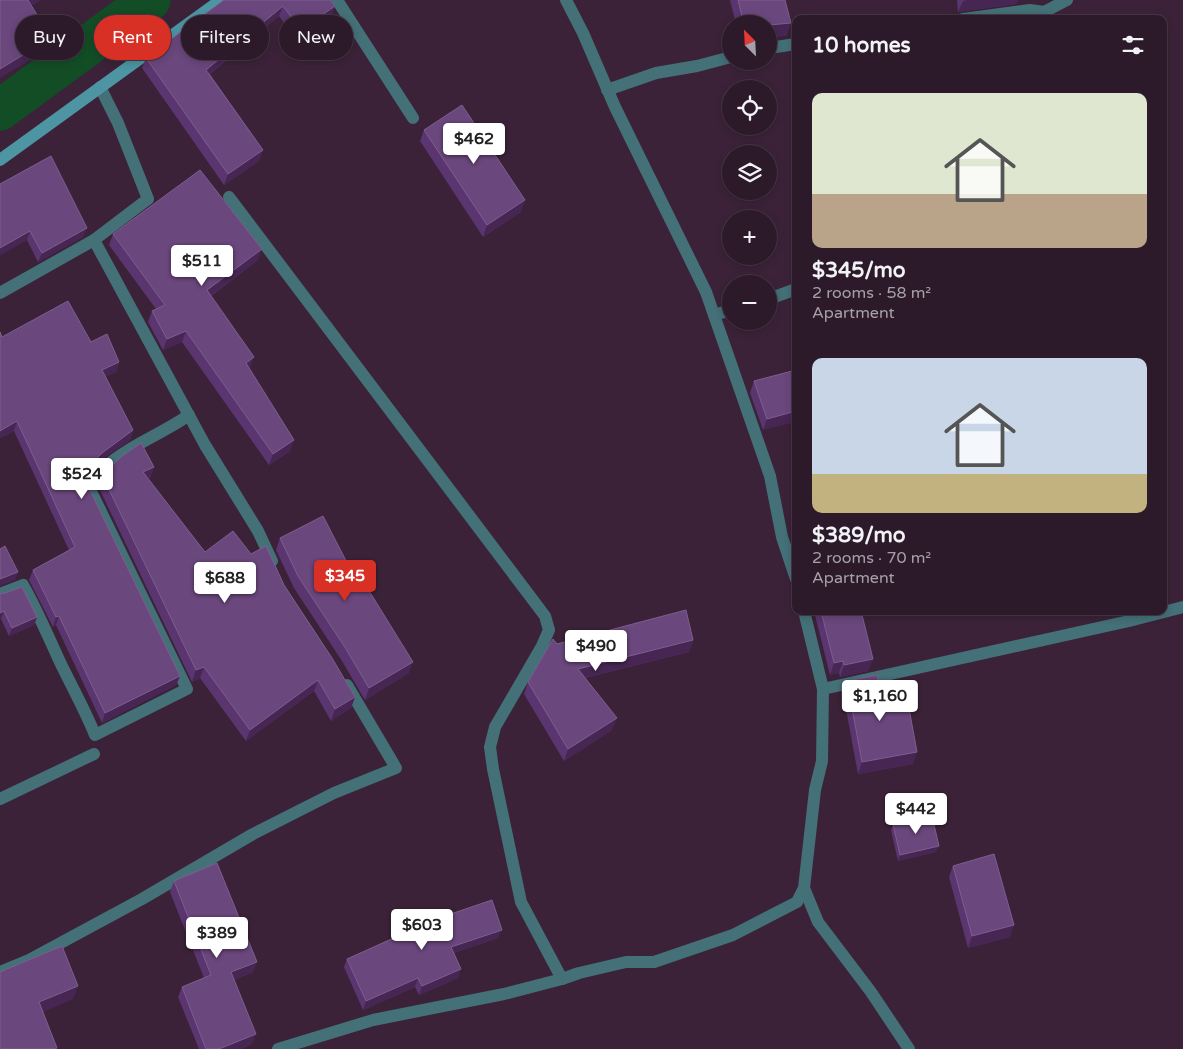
<!DOCTYPE html>
<html lang="en">
<head>
<meta charset="utf-8">
<style>
	:root { --surface:#2c1a2a; --page:#382736; --text:#f1f3f6; --muted:#a6a1a8; --line:#483847; --accent:#d93025 }
	body { margin:0; font-family:"Varela Round",sans-serif; background:var(--page); color:var(--text); height:100vh; display:flex; flex-direction:column; font-size:19px; white-space:nowrap }
	* { box-sizing:border-box; margin:0 }
	p { font-size:16px; color:var(--muted) }
	.icon { flex:none; width:28px; height:28px; fill:none; stroke:currentColor; stroke-width:2; stroke-linecap:round; stroke-linejoin:round }
	.map { position:relative; flex:1; overflow:hidden }
	.side { position:absolute; left:792px; top:15px; width:375px; height:600px; display:flex; flex-direction:column; background:var(--surface); border-radius:10px; box-shadow:0 2px 8px #0003,0 0 0 1px var(--line) }
	.side>* { flex:none }
	.top-card { position:absolute; left:15px; top:15px; width:475px; height:45px; display:flex; gap:10px }
	.needle { width:32px; rotate:336deg }
	.tools { position:absolute; left:722px; top:15px; display:grid; gap:10px }
	.tools a { display:grid; place-items:center; width:55px; height:55px; border-radius:50%; background:var(--surface); box-shadow:0 2px 8px #0003,0 0 0 1px var(--line); font-size:25px }
	.price { position:absolute; translate:-50% -42px; padding:0 11px; border-radius:5px; background:#fff; color:#222; font-size:16px; line-height:32px; filter:drop-shadow(0 1px 2px #0008) }
	.price::after { content:''; position:absolute; left:50%; top:30px; width:15px; height:11px; margin-left:-8px; background:inherit; clip-path:polygon(0 0,100% 0,50% 100%) }
	.price.active { background:var(--accent); color:#fff }
	ul { padding:0; list-style:none }
	li { display:grid; align-content:center; gap:10px; height:265px; padding:0 20px }
	li span { display:grid; place-items:center; height:155px; border-radius:10px; color:#555 }
	li>.icon { margin-inline-start:auto }
	span .icon { width:90px; height:90px; fill:#fffc; stroke-width:1 }
	li b { font-size:21px }
	h2 { display:flex; justify-content:space-between; align-items:center; height:60px; padding:0 20px; font-size:21px }
	.pill { padding:0 18px; border-radius:22px; background:var(--surface); box-shadow:0 2px 8px #0003,0 0 0 1px var(--line); font-size:18px; line-height:45px }
	.pill.active { background:var(--accent); color:#fff }
	.map>svg:first-child { display:block }
	.lines { fill:none; stroke-linecap:round; stroke-linejoin:round }
	.canal { stroke:#124d26; stroke-width:41 }
	.service { stroke:#447078; stroke-width:12 }
	.minor { stroke:#447078; stroke-width:12 }
	.secondary { stroke:#4d95a3; stroke-width:12 }
	.wall { fill:#5a3570 }
	.shaded-wall { fill:#472654 }
	.building { fill:#6a477d; stroke:#7e5e8f }
</style>
</head>
<body>
<div class="map">
<svg width="1183" height="1049" viewBox="0 0 1183 1049">
	<rect width="100%" height="100%" fill="#3b2238"/>
	<g class="lines">
		<polyline class="canal" points="0,110 150,0"/>
		<polyline class="service" points="0,799 94,754"/>
		<g class="minor">
			<polyline points="337,0 413,118"/>
			<polyline points="566,0 583,33 615,107 706,292 770,476 782,537 796,579"/>
			<polyline points="963,19 1030,10 1044,12 1067,0"/>
			<polyline points="769,48 796,44"/>
			<polyline points="100,87 118,123 148,199 94,240 205,445 258,531 272,561"/>
			<polyline points="607,90 656,73 697,66 731,57"/>
			<polyline points="229,197 545,616 549,630 542,646 495,727 490,747 493,769 521,902 562,979"/>
			<polyline points="0,293 94,240"/>
			<polyline points="769,299 796,289"/>
			<polyline points="714,315 731,310"/>
			<path d="M0 594 23 585C37 610 48 636 60 662 72 687 85 710 95 735L187 689 88 485C93 479 99 473 104 468 128 446 162 434 189 415"/>
			<polyline points="823,689 1129,621 1183,607"/>
			<polyline points="804,888 818,922 871,992 909,1049"/>
			<polyline points="0,972 29,960 142,899 253,834 334,793 396,768 347,685"/>
			<polyline points="278,1049 373,1020 504,994 562,979 579,973 626,962 654,962 733,935 797,902 804,888 815,790 822,761 823,689 804,611"/>
		</g>
		<polyline class="secondary" points="0,160 221,0"/>
	</g>
	<g class="wall">
		<polygon points="224,0 335,6 331,17 297,41 279,16 210,74 263,150 259,161 224,185 142,68 146,58"/>
		<polygon points="730,0 785,0 791,23 786,36 769,24 736,24"/>
		<polygon points="957,0 1018,0 1016,4 958,12"/>
		<polygon points="424,130 521,212 483,237 420,141"/>
		<polygon points="0,184 83,237 38,262 27,240 0,255"/>
		<polygon points="113,234 258,260 211,296 250,368 249,369 290,451 269,465 182,342 163,350 148,322 152,311 156,309 109,245"/>
		<polygon points="0,332 2,337 91,342 119,362 116,372 105,377 133,430 130,440 98,462 84,477 84,478 180,676 176,685 102,723 56,625 53,627 29,580 33,570 69,550 14,431 0,438"/>
		<polygon points="796,370 763,430 750,393 754,381"/>
		<polygon points="154,467 150,478 148,479 205,552 251,554 284,585 355,697 351,708 331,721 314,691 246,741 200,678 192,682 98,486 102,475"/>
		<polygon points="280,538 358,584 409,673 365,700 342,661 294,588 276,550"/>
		<polygon points="0,592 37,617 34,625 9,636 1,619"/>
		<polygon points="814,611 861,611 868,671 840,677 839,673 830,675"/>
		<polygon points="693,640 689,652 585,678 612,730 564,761 524,694 528,682 557,644"/>
		<polygon points="847,681 913,764 858,774 843,693"/>
		<polygon points="893,824 936,852 898,861 891,830"/>
		<polygon points="953,866 1010,937 968,948 949,877"/>
		<polygon points="174,881 253,972 234,980 252,1044 241,1049 199,1049 178,997 182,987 204,978 170,892"/>
		<polygon points="498,938 454,953 458,978 419,995 415,987 363,1010 344,967 347,959"/>
	</g>
	<g class="shaded-wall">
		<polygon points="27,0 41,0 23,11"/>
		<polygon points="967,0 1018,0 1016,4 958,12 963,1"/>
		<polygon points="283,6 279,16 202,80 206,70"/>
		<polygon points="335,6 331,17 297,41 301,30"/>
		<polygon points="791,23 786,36 769,38 769,25"/>
		<polygon points="51,38 47,50 0,78 0,69"/>
		<polygon points="263,150 259,161 224,185 228,174"/>
		<polygon points="525,200 521,212 483,237 487,225"/>
		<polygon points="87,228 83,237 38,262 42,253"/>
		<polygon points="30,231 27,240 0,255 0,248"/>
		<polygon points="262,249 258,260 203,301 207,290"/>
		<polygon points="186,331 182,342 163,350 167,339"/>
		<polygon points="254,357 250,368 242,374 246,363"/>
		<polygon points="119,362 116,372 99,380 102,370"/>
		<polygon points="796,411 796,422 763,430 767,419"/>
		<polygon points="17,421 14,431 0,438 0,431"/>
		<polygon points="133,430 130,440 98,462 82,480 85,470 102,453"/>
		<polygon points="294,440 290,451 269,465 273,454"/>
		<polygon points="154,467 150,478 139,483 143,472"/>
		<polygon points="18,572 15,580 0,586 0,579"/>
		<polygon points="4,611 1,619 0,620 0,613"/>
		<polygon points="59,616 56,625 53,627 56,617"/>
		<polygon points="37,617 34,625 9,636 12,628"/>
		<polygon points="693,640 689,652 573,681 578,669"/>
		<polygon points="873,659 868,671 840,677 844,665"/>
		<polygon points="843,661 839,673 830,675 834,663"/>
		<polygon points="413,662 409,673 365,700 369,688"/>
		<polygon points="204,667 200,678 192,682 196,670"/>
		<polygon points="180,676 176,685 102,723 105,713"/>
		<polygon points="318,680 314,691 246,741 250,730"/>
		<polygon points="355,697 351,708 331,721 335,709"/>
		<polygon points="617,718 612,730 564,761 568,749"/>
		<polygon points="917,752 913,764 858,774 862,762"/>
		<polygon points="939,846 936,852 898,861 900,855"/>
		<polygon points="1014,925 1010,937 968,948 972,936"/>
		<polygon points="502,930 498,938 448,955 451,947"/>
		<polygon points="257,962 253,972 228,983 231,972"/>
		<polygon points="461,969 458,978 419,995 422,986"/>
		<polygon points="418,978 415,987 363,1010 366,1001"/>
		<polygon points="78,986 73,999 34,1016 39,1002"/>
		<polygon points="256,1034 252,1044 241,1049 219,1049"/>
	</g>
	<g class="building">
		<polygon points="0,0 28,0 51,38 0,69"/>
		<polygon points="224,0 330,0 335,6 301,30 283,6 206,70 263,150 228,174 146,58"/>
		<polygon points="738,0 785,0 791,23 769,25 769,24 744,24"/>
		<polygon points="462,105 525,200 487,225 424,130"/>
		<polygon points="51,156 87,228 42,253 30,231 0,248 0,184"/>
		<polygon points="200,170 262,249 207,290 254,357 246,363 294,440 273,454 186,331 167,339 152,311 165,305 113,234"/>
		<polygon points="68,301 91,342 107,334 119,362 102,370 133,430 102,453 85,470 84,478 180,676 105,713 59,616 56,617 33,570 75,547 17,421 0,431 0,332 2,337"/>
		<polygon points="796,370 796,411 767,419 754,381"/>
		<polygon points="141,443 154,467 143,472 205,552 233,531 251,554 266,546 284,585 332,658 355,697 335,709 318,680 250,730 204,667 196,670 102,475 122,456"/>
		<polygon points="323,516 358,584 363,581 413,662 369,688 346,649 298,576 280,538"/>
		<polygon points="5,546 18,572 0,579 0,549"/>
		<polygon points="22,587 37,617 12,628 4,611 0,613 0,592 2,594"/>
		<polygon points="686,610 693,640 578,669 617,718 568,749 528,682 553,639 557,644"/>
		<polygon points="821,611 861,611 873,659 844,665 843,661 834,663"/>
		<polygon points="877,675 885,707 908,703 917,752 862,762 847,681"/>
		<polygon points="932,816 939,846 900,855 893,824"/>
		<polygon points="994,854 1014,925 972,936 953,866"/>
		<polygon points="217,863 257,962 231,972 256,1034 219,1049 206,1049 182,987 211,975 174,881"/>
		<polygon points="492,900 502,930 451,947 461,969 422,986 418,978 366,1001 347,959 436,919"/>
		<polygon points="62,946 78,986 39,1002 57,1048 55,1049 0,1049 0,972"/>
	</g>
</svg>
<div class="tools">
<a><svg class="needle" viewBox="-14 -14 28 28"><path d="M0-13l5 13h-10z" fill="#e53935"/><path d="M0 13l5-13h-10z" fill="#a6a1a8"/></svg></a>
<a><svg class="icon" aria-label="locate" viewBox="0 0 24 24"><circle cx="12" cy="12" r="6"/><path d="M12 2v4M12 18v4M2 12h4M18 12h4"/></svg></a>
<a><svg class="icon" aria-label="layers" viewBox="0 0 24 24"><path d="M12 4l9 5-9 5-9-5zM3 14l9 5 9-5"/></svg></a>
<a>+</a>
<a>−</a>
</div>
<b class="price" style="left:474px;top:165px">$462</b>
<b class="price" style="left:202px;top:287px">$511</b>
<b class="price" style="left:82px;top:500px">$524</b>
<b class="price active" style="left:345px;top:602px">$345</b>
<b class="price" style="left:225px;top:604px">$688</b>
<b class="price" style="left:596px;top:672px">$490</b>
<b class="price" style="left:880px;top:722px">$1,160</b>
<b class="price" style="left:916px;top:835px">$442</b>
<b class="price" style="left:422px;top:951px">$603</b>
<b class="price" style="left:217px;top:959px">$389</b>
<div class="top-card">
<a class="pill">Buy</a>
<a class="pill active">Rent</a>
<a class="pill">Filters</a>
<a class="pill">New</a>
</div>
<section class="side">
<h2>10 homes<svg class="icon" aria-label="filters" viewBox="0 0 24 24"><path d="M4 7h16M4 17h16"/><circle cx="9" cy="7" r="2"/><circle cx="15" cy="17" r="2"/></svg></h2>
<ul>
<li><span style="background:linear-gradient(#dfe7d0 65%,#b9a48a 0)"><svg class="icon" aria-label="home" viewBox="0 0 24 24"><path d="M3 11l9-7 9 7M6 9v11h12V9"/></svg></span><div><b>$345/mo</b><p>2 rooms · 58 m²</p><p>Apartment</p></div></li>
<li><span style="background:linear-gradient(#c9d6e8 75%,#c2b280 0)"><svg class="icon" aria-label="home" viewBox="0 0 24 24"><path d="M3 11l9-7 9 7M6 9v11h12V9"/></svg></span><div><b>$389/mo</b><p>2 rooms · 70 m²</p><p>Apartment</p></div></li>
</ul>
</section>
</div>
</body>
</html>
